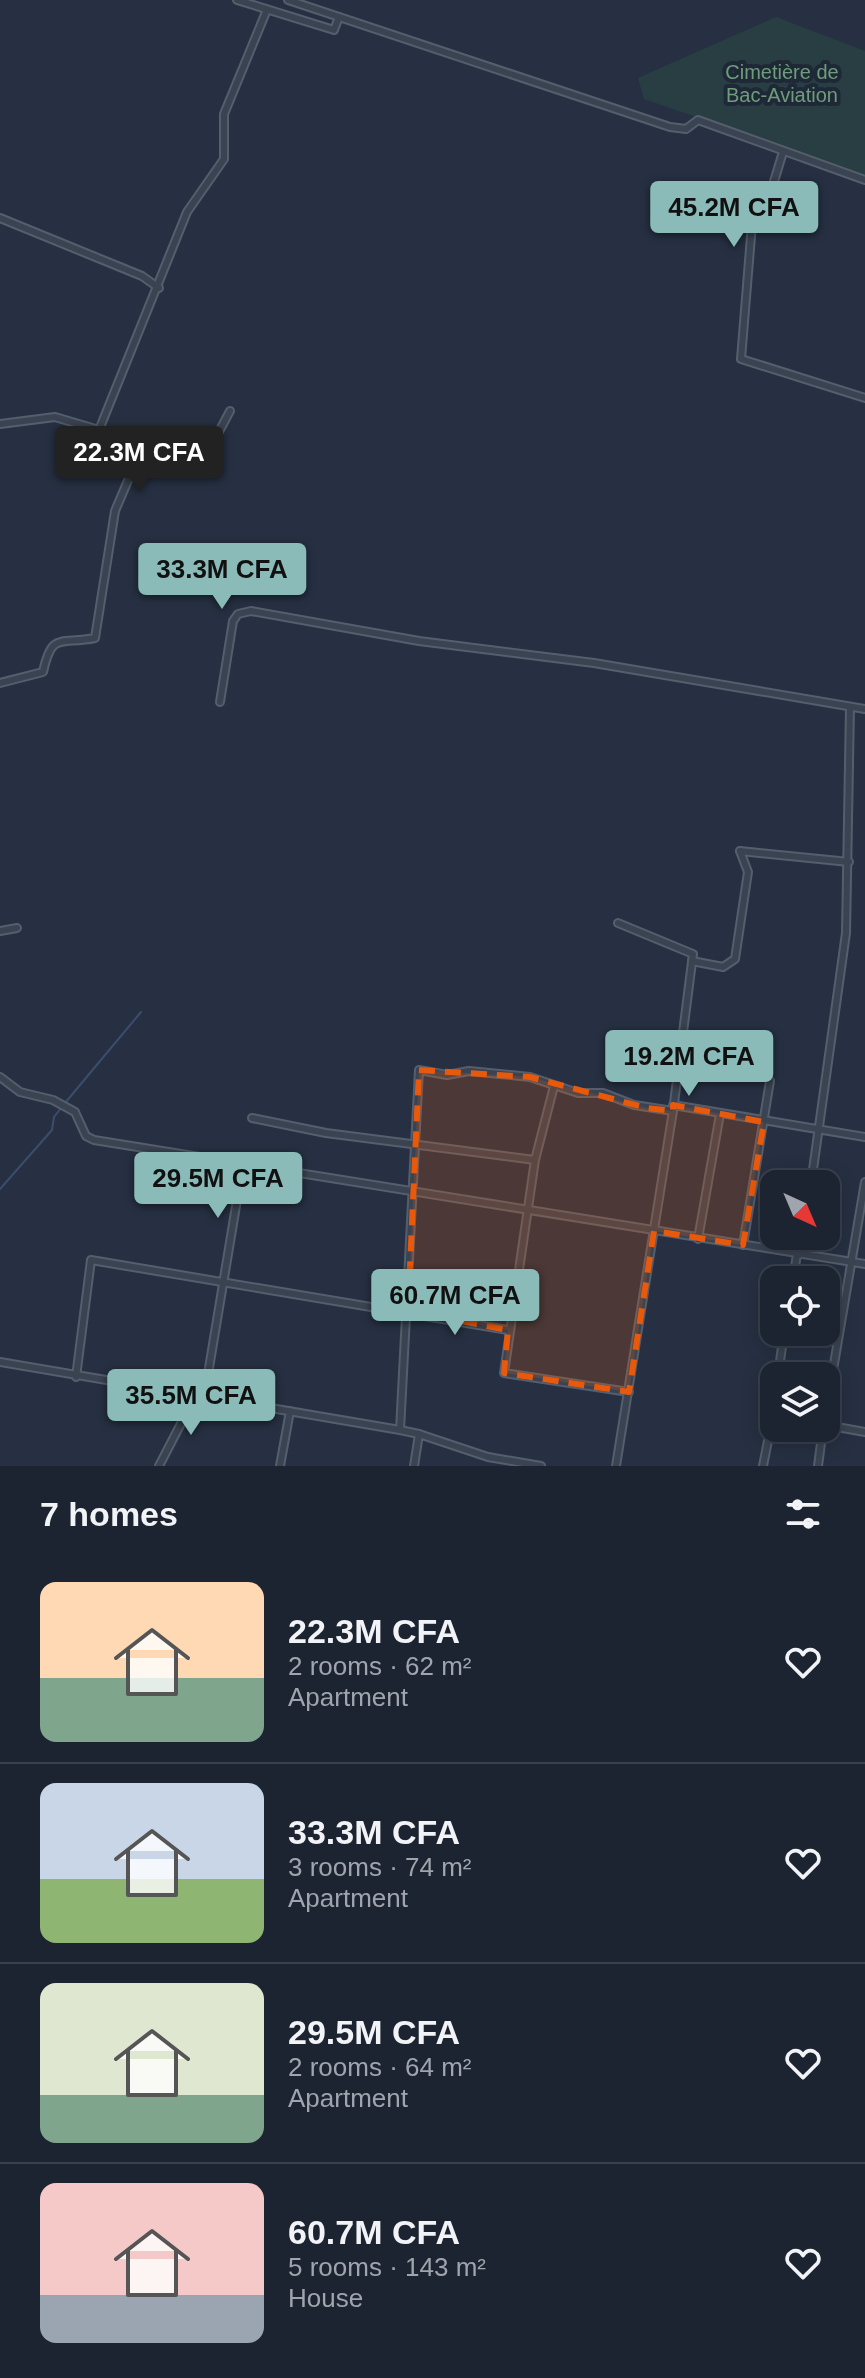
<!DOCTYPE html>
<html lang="en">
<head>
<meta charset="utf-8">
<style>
	:root { --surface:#1c2432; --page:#29303e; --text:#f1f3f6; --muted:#a0a4ac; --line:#3a414d; --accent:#8bbbb9 }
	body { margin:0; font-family:Arial,sans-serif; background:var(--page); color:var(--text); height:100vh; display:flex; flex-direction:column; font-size:30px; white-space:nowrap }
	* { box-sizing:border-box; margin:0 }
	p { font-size:26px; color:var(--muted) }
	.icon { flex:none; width:44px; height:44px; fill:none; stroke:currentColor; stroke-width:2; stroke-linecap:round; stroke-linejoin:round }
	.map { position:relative; height:1466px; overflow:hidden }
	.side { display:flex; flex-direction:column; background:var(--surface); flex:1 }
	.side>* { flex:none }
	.needle { width:52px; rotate:136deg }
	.buttons { position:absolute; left:760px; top:1170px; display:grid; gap:16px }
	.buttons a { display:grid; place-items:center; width:80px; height:80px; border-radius:16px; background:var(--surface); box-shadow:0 4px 20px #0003,0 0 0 2px var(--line); font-size:40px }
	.price { position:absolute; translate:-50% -68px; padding:0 18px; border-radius:8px; background:var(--accent); color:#111; font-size:26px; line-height:52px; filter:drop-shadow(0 2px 4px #0008) }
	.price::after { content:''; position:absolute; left:50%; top:48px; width:24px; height:18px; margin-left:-12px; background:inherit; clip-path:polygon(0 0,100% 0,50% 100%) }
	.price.active { background:#222; color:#fff }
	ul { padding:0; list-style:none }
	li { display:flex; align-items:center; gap:24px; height:200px; padding:0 40px }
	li+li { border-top:2px solid var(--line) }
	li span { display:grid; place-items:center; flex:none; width:224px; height:160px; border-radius:16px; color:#555 }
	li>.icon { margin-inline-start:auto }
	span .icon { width:96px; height:96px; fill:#fffc; stroke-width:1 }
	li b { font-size:34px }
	h2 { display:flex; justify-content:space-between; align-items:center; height:96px; padding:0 40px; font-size:34px }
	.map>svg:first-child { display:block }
	.green { fill:#283e43 }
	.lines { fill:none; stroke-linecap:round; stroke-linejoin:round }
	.stream { stroke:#3b4d6b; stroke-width:2 }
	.street-casing { stroke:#555e6c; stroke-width:10 }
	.street { stroke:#3a4351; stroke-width:6 }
	.marked { fill:#e8590c; fill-opacity:0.2; stroke:#e8590c; stroke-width:6; stroke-dasharray:16 10; stroke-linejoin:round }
	.labels { text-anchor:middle; stroke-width:8; stroke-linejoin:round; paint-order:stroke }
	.park-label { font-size:20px; fill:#6e9d7b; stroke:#1f2837 }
</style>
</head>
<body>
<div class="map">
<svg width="865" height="1466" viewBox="0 0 865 1466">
	<rect width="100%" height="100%" fill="#263042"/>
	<polygon class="green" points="776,17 865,51 865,175 644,99 638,78"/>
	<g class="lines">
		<g class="stream">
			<polyline points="65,1103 141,1012"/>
			<polyline points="0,1189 52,1130 54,1117 61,1108"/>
		</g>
		<defs>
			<g id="street">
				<polyline points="237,0 334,30 339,17"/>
				<polyline points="288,0 670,127 686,129 698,120 865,180"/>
				<polyline points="783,152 772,188 752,224 741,359 865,398"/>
				<polyline points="0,218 142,276 159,288"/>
				<polyline points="0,424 55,417 99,430 187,212 224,159 224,114 266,12"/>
				<path d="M0 683 43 672C52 631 60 645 95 638L115 511 138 457 146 450 191 461 205 458 230 411"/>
				<polyline points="220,702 233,621 238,614 251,611 419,641 594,663 865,709"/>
				<polyline points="740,851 849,862"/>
				<polyline points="0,931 17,928"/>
				<polyline points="692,961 723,967 735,959 748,872 740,851"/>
				<polyline points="0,1077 20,1092 53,1100 75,1112 86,1136 94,1140 865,1264"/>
				<polyline points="554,1086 535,1160 504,1373 629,1392"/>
				<polyline points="673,1105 865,1137"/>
				<polyline points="252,1118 326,1133 535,1160"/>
				<polyline points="811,1184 846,933 850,707"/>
				<polyline points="698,1239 720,1114"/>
				<polyline points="743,1245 770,1081"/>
				<polyline points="799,1255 802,1236"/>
				<polyline points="793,1280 797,1254"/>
				<polyline points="0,1362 400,1430"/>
				<polyline points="778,1376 784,1332"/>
				<polyline points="76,1377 91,1260 508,1330"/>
				<polyline points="204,1398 243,1164"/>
				<polyline points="826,1411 865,1182"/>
				<polyline points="826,1425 865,1432"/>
				<polyline points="419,1434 488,1457 541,1466"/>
				<polyline points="159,1466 188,1410 191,1396"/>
				<polyline points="280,1466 290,1411"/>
				<polyline points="414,1466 419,1434 400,1430 419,1070 447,1075 469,1071 530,1077 578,1093 603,1093 634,1105 673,1111"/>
				<polyline points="616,1466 673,1111 693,954 618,923"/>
				<polyline points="763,1466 774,1410"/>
				<polyline points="818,1466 823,1428"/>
			</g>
		</defs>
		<use href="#street" class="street-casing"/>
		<use href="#street" class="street"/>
	</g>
	<path class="marked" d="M419 1070 530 1077 647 1108 673 1111V1105L764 1122 743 1245 654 1231 629 1392 504 1373 508 1330 408 1311Z"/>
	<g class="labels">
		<g class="park-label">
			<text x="782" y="79">Cimetière de<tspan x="782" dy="23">Bac-Aviation</tspan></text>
		</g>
	</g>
</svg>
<div class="buttons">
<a><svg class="needle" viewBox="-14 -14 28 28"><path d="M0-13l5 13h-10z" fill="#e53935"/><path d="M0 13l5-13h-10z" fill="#a0a4ac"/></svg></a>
<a><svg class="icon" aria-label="locate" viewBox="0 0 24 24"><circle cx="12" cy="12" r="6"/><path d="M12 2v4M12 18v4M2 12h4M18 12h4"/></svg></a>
<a><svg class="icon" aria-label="layers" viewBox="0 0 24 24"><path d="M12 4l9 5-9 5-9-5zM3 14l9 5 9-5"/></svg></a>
</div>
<b class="price" style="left:734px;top:249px">45.2M CFA</b>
<b class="price active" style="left:139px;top:494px">22.3M CFA</b>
<b class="price" style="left:222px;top:611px">33.3M CFA</b>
<b class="price" style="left:689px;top:1098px">19.2M CFA</b>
<b class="price" style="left:218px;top:1220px">29.5M CFA</b>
<b class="price" style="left:455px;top:1337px">60.7M CFA</b>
<b class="price" style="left:191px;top:1437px">35.5M CFA</b>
</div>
<section class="side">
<h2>7 homes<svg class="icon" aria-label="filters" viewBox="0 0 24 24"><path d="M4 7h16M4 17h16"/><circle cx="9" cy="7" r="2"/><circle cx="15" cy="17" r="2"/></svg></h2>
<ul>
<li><span style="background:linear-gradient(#ffd9b3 60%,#7fa58c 0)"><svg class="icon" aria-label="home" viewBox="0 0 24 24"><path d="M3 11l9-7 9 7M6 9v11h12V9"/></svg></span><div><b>22.3M CFA</b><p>2 rooms · 62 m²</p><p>Apartment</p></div><svg class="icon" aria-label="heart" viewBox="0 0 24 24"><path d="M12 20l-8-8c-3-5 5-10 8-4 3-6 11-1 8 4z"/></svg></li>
<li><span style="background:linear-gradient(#c9d6e8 60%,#8fb573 0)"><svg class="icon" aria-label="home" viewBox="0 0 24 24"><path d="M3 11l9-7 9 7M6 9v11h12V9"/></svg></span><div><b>33.3M CFA</b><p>3 rooms · 74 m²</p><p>Apartment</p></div><svg class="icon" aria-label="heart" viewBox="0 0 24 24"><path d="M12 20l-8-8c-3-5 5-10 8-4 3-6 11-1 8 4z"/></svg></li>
<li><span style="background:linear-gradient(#dfe7d0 70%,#7fa58c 0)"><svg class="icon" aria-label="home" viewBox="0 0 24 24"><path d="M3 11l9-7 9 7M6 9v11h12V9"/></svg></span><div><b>29.5M CFA</b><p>2 rooms · 64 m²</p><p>Apartment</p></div><svg class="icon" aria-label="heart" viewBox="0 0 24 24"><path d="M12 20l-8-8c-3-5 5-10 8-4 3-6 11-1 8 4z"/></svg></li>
<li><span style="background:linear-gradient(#f6c9c9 70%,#9aa5b1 0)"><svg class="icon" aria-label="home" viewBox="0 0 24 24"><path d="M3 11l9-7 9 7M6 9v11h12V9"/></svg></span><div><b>60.7M CFA</b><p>5 rooms · 143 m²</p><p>House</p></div><svg class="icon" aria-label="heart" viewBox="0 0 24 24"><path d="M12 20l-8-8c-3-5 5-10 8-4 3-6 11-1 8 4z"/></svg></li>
</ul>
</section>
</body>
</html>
